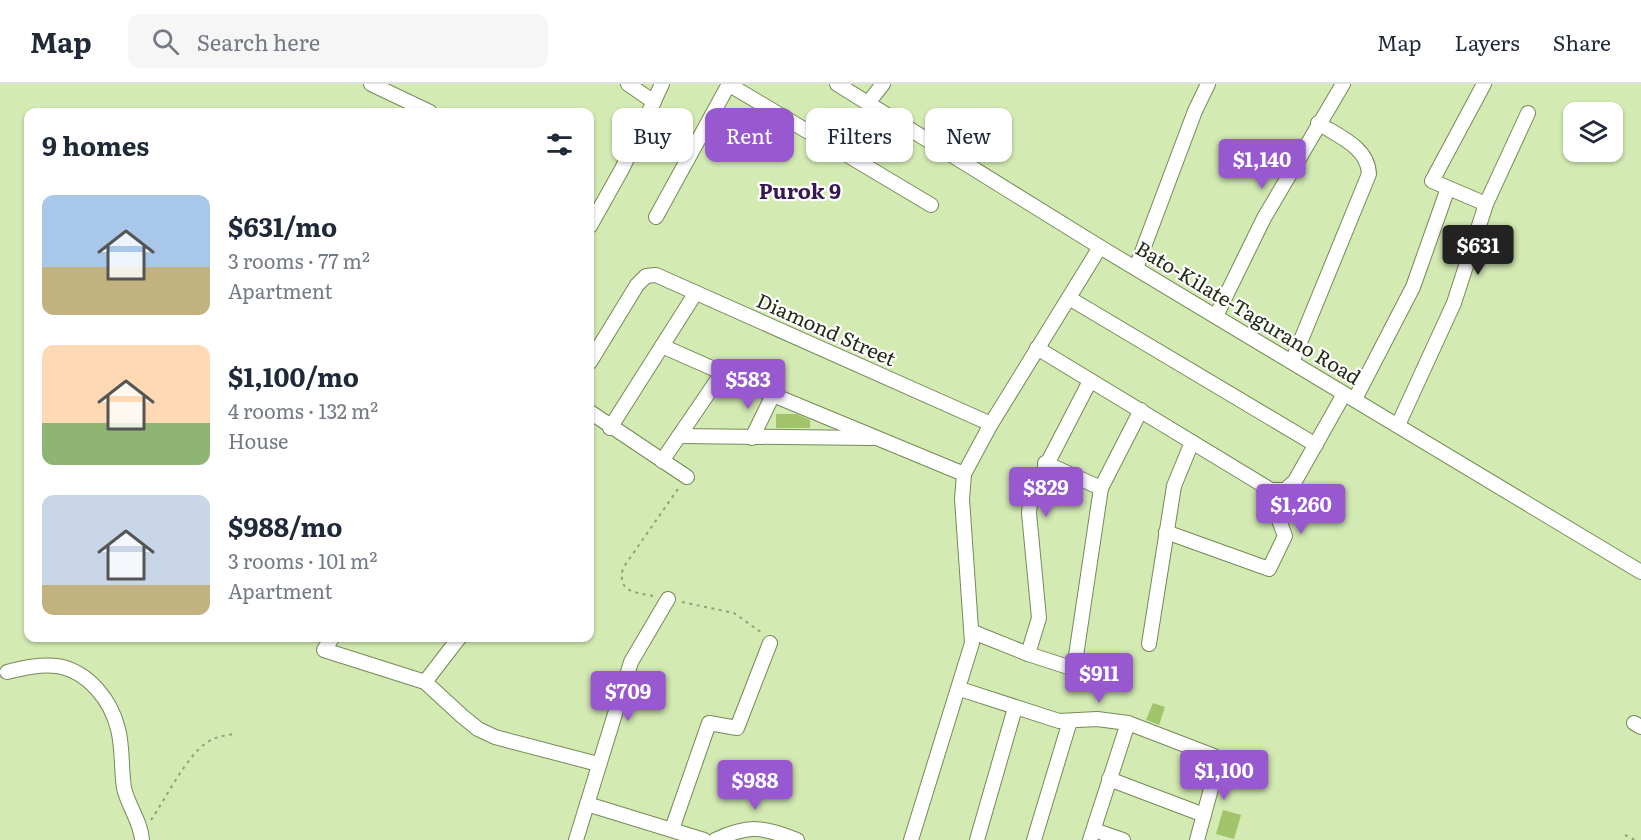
<!DOCTYPE html>
<html lang="en">
<head>
<meta charset="utf-8">
<style>
	:root { --surface:#fff; --page:#f6f6f7; --text:#1f2937; --muted:#747a83; --line:#e0e1e3; --accent:#9858cf }
	body { margin:0; font-family:Literata,serif; background:var(--page); color:var(--text); height:100vh; display:flex; flex-direction:column; font-size:22px; white-space:nowrap }
	* { box-sizing:border-box; margin:0 }
	p { font-size:20px; color:var(--muted) }
	.icon { flex:none; width:33px; height:33px; fill:none; stroke:currentColor; stroke-width:2; stroke-linecap:round; stroke-linejoin:round }
	.map { position:relative; flex:1; overflow:hidden }
	.panel { position:absolute; left:24px; top:24px; width:570px; height:534px; display:flex; flex-direction:column; background:var(--surface); border-radius:12px; box-shadow:0 2px 4px #0004 }
	.panel>* { flex:none }
	.hud { position:absolute; left:612px; top:24px; width:570px; height:54px; display:flex; gap:12px }
	.fabs { position:absolute; left:1563px; top:18px; display:grid; gap:12px }
	.fabs a { display:grid; place-items:center; width:60px; height:60px; border-radius:12px; background:var(--surface); box-shadow:0 2px 4px #0004; font-size:30px }
	.price { position:absolute; translate:-50% -51px; padding:0 14px; border-radius:6px; background:var(--accent); color:#fff; font-size:20px; line-height:39px; filter:drop-shadow(0 2px 3px #0008) }
	.price::after { content:''; position:absolute; left:50%; top:36px; width:18px; height:14px; margin-left:-9px; background:inherit; clip-path:polygon(0 0,100% 0,50% 100%) }
	.price.active { background:#222; color:#fff }
	ul { padding:0; list-style:none }
	li { display:flex; align-items:center; gap:18px; height:150px; padding:0 18px }
	li span { display:grid; place-items:center; flex:none; width:168px; height:120px; border-radius:12px; color:#555 }
	li>.icon { margin-inline-start:auto }
	span .icon { width:72px; height:72px; fill:#fffc; stroke-width:1 }
	li b { font-size:26px }
	h2 { display:flex; justify-content:space-between; align-items:center; height:72px; padding:0 18px; font-size:26px }
	.pill { padding:0 21px; border-radius:12px; background:var(--surface); box-shadow:0 2px 4px #0004; font-size:21px; line-height:54px }
	.pill.active { background:var(--accent); color:#fff }
	header { display:flex; align-items:center; gap:36px; box-sizing:border-box; height:84px; padding:0 30px; background:var(--surface); border-bottom:2px solid var(--line) }
	header strong { font-size:28px }
	nav { display:flex; gap:33px; margin-inline-start:auto; font-size:21px }
	.search { width:420px; height:54px; background:var(--page); display:flex; align-items:center; gap:15px; box-sizing:border-box; padding:0 21px; border-radius:12px; color:var(--muted); font-size:22px }
	.map>svg:first-child { display:block }
	.building { fill:#a1c36a }
	.lines { fill:none; stroke-linecap:round; stroke-linejoin:round }
	.minor-casing { stroke:#758a57; stroke-width:16 }
	.path { stroke:#91a278; stroke-width:2; stroke-dasharray:3 4.5; stroke-linecap:butt }
	.minor { stroke:#fff; stroke-width:14 }
	.labels { text-anchor:middle; stroke-width:4.5; stroke-linejoin:round; paint-order:stroke }
	.street-label { font-size:20px; fill:#242c17; stroke:#fff }
	.neighbourhood-label { font-size:21px; font-weight:bold; fill:#371850; stroke:#fff }
</style>
</head>
<body>
<header>
<strong>Map</strong>
<div class="search"><svg class="icon" aria-label="search" viewBox="0 0 24 24"><circle cx="10" cy="10" r="6"/><path d="M15 15l6 6"/></svg>Search here</div>
<nav><a>Map</a><a>Layers</a><a>Share</a></nav>
</header>
<div class="map">
<svg width="1641" height="756" viewBox="0 0 1641 756">
	<rect width="100%" height="100%" fill="#d3eab3"/>
	<g class="building">
		<polygon points="776,330 797,330 810,336 810,344 776,344"/>
		<polygon points="1153,619 1165,623 1159,641 1146,636"/>
		<polygon points="1223,726 1241,731 1234,755 1216,750"/>
	</g>
	<g class="lines">
		<defs>
			<g id="minor">
				<polyline points="371,0 430,28"/>
				<polyline points="628,0 654,18"/>
				<polyline points="728,0 931,121"/>
				<polyline points="837,0 1100,163 1641,488"/>
				<polyline points="1484,0 1432,97 1486,120"/>
				<polyline points="868,19 883,0"/>
				<polyline points="656,133 729,0"/>
				<polyline points="590,142 622,85 662,0"/>
				<polyline points="1136,184 1195,27 1208,0"/>
				<polyline points="1069,214 1316,361"/>
				<polyline points="1216,232 1264,134 1343,0"/>
				<polyline points="662,262 773,311 964,390"/>
				<polyline points="1037,264 1271,406 1285,406 1295,397 1344,310"/>
				<polyline points="590,278 637,201 646,192 656,191 991,340"/>
				<path d="M1292 278 1369 90C1368 63 1338 52 1318 39"/>
				<polyline points="1355,315 1413,203 1448,104"/>
				<polyline points="590,328 687,393"/>
				<polyline points="1398,341 1454,219 1486,120 1528,29"/>
				<polyline points="610,344 695,210"/>
				<polyline points="679,352 872,354"/>
				<polyline points="752,354 773,311"/>
				<polyline points="662,377 722,289"/>
				<polyline points="1045,379 1101,404"/>
				<polyline points="1166,448 1269,485 1285,452 1277,431 1279,407"/>
				<polyline points="973,548 1028,570 1096,592"/>
				<polyline points="332,554 324,566 425,598 462,632 478,645 495,653 598,680"/>
				<polyline points="1149,560 1174,402 1192,358"/>
				<polyline points="1028,570 1039,534 1029,429 1031,411 1090,297"/>
				<polyline points="1074,585 1101,404 1141,326"/>
				<path d="M7 588C23 584 40 580 57 582 88 587 111 616 118 645 123 664 121 685 124 704 128 722 141 738 142 756"/>
				<polyline points="425,598 459,554"/>
				<polyline points="960,605 1059,637 1097,635 1128,639 1214,672 1217,683 1197,756"/>
				<polyline points="1634,639 1641,643"/>
				<polyline points="1109,695 1204,731"/>
				<polyline points="587,720 704,756"/>
				<polyline points="672,745 709,639 737,644 770,559"/>
				<polyline points="1094,746 1123,756"/>
				<polyline points="576,756 631,578 668,515"/>
				<path d="M715 756C750 740 762 743 797 756"/>
				<polyline points="911,756 972,559 962,415 964,390 991,340 1100,163"/>
				<polyline points="977,756 1015,624"/>
				<polyline points="1034,756 1070,637"/>
				<polyline points="1090,756 1128,639"/>
			</g>
		</defs>
		<use href="#minor" class="minor-casing"/>
		<g class="path">
			<path d="M653 512C634 508 617 508 623 484L680 402"/>
			<polyline points="682,518 734,529 762,549"/>
			<path d="M151 736C166 714 186 673 206 659 214 653 223 652 233 650"/>
			<polyline points="1625,751 1635,756"/>
		</g>
		<use href="#minor" class="minor"/>
	</g>
	<g class="labels">
		<g class="street-label">
			<text transform="translate(1248 229) rotate(31)" y="7">Bato-Kilate-Tagurano Road</text>
			<text transform="translate(826 246) rotate(24)" y="7">Diamond Street</text>
		</g>
		<g class="neighbourhood-label">
			<text x="800" y="115">Purok 9</text>
		</g>
	</g>
</svg>
<div class="fabs">
<a><svg class="icon" aria-label="layers" viewBox="0 0 24 24"><path d="M12 4l9 5-9 5-9-5zM3 14l9 5 9-5"/></svg></a>
</div>
<b class="price" style="left:1262px;top:106px">$1,140</b>
<b class="price active" style="left:1478px;top:192px">$631</b>
<b class="price" style="left:748px;top:326px">$583</b>
<b class="price" style="left:1046px;top:434px">$829</b>
<b class="price" style="left:1301px;top:451px">$1,260</b>
<b class="price" style="left:1099px;top:620px">$911</b>
<b class="price" style="left:628px;top:638px">$709</b>
<b class="price" style="left:1224px;top:717px">$1,100</b>
<b class="price" style="left:755px;top:727px">$988</b>
<div class="hud">
<a class="pill">Buy</a>
<a class="pill active">Rent</a>
<a class="pill">Filters</a>
<a class="pill">New</a>
</div>
<section class="panel">
<h2>9 homes<svg class="icon" aria-label="filters" viewBox="0 0 24 24"><path d="M4 7h16M4 17h16"/><circle cx="9" cy="7" r="2"/><circle cx="15" cy="17" r="2"/></svg></h2>
<ul>
<li><span style="background:linear-gradient(#a9c7e8 60%,#c2b280 0)"><svg class="icon" aria-label="home" viewBox="0 0 24 24"><path d="M3 11l9-7 9 7M6 9v11h12V9"/></svg></span><div><b>$631/mo</b><p>3 rooms · 77 m²</p><p>Apartment</p></div></li>
<li><span style="background:linear-gradient(#ffd9b3 65%,#8fb573 0)"><svg class="icon" aria-label="home" viewBox="0 0 24 24"><path d="M3 11l9-7 9 7M6 9v11h12V9"/></svg></span><div><b>$1,100/mo</b><p>4 rooms · 132 m²</p><p>House</p></div></li>
<li><span style="background:linear-gradient(#c9d6e8 75%,#c2b280 0)"><svg class="icon" aria-label="home" viewBox="0 0 24 24"><path d="M3 11l9-7 9 7M6 9v11h12V9"/></svg></span><div><b>$988/mo</b><p>3 rooms · 101 m²</p><p>Apartment</p></div></li>
</ul>
</section>
</div>
</body>
</html>
